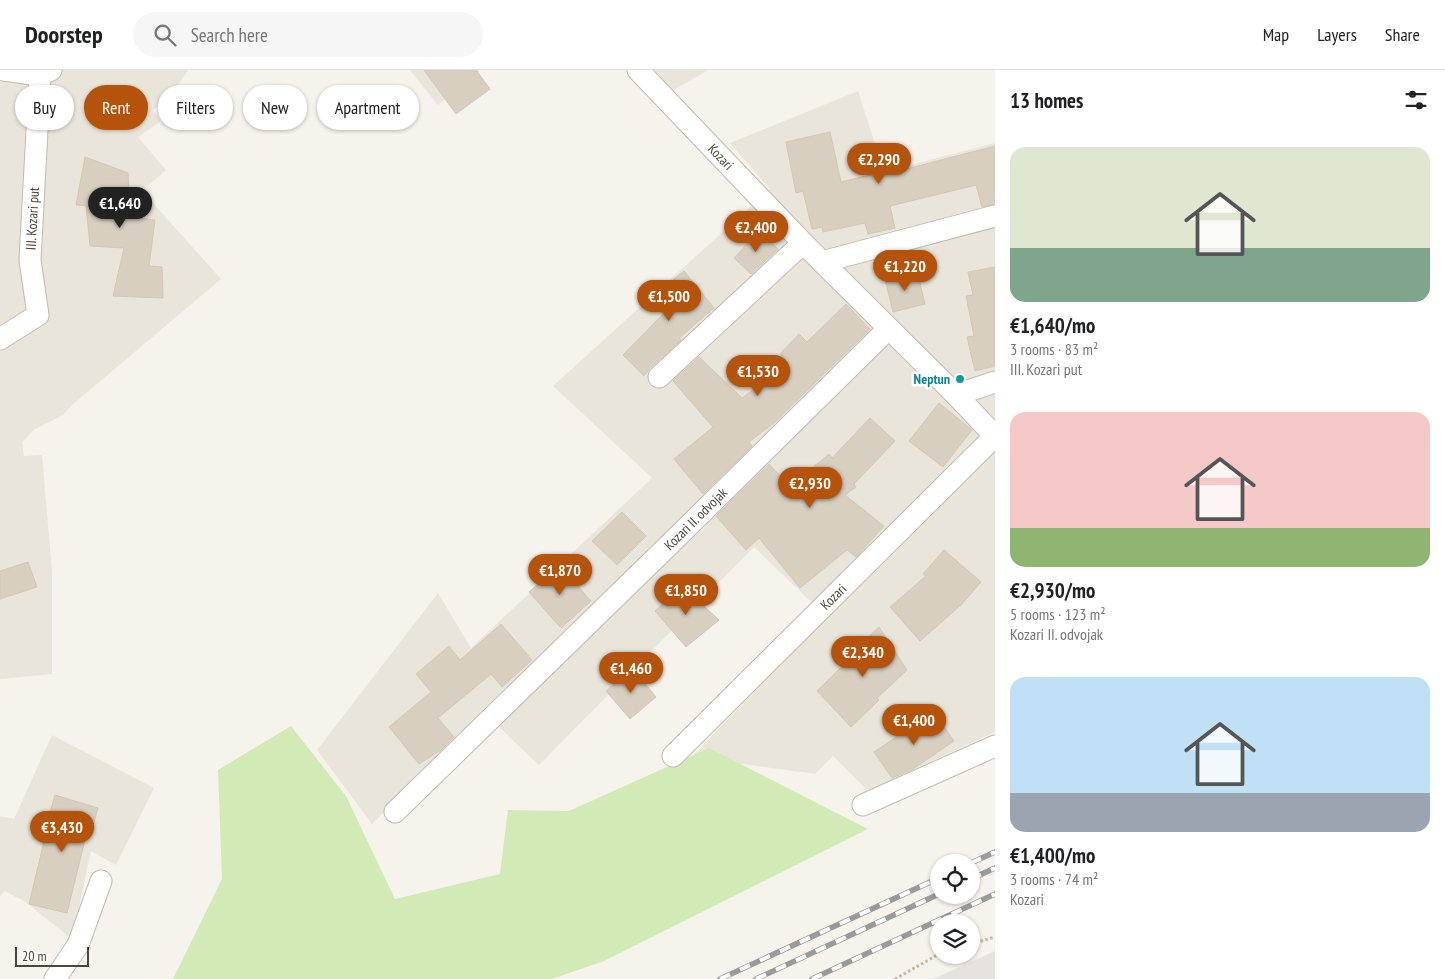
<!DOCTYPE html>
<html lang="en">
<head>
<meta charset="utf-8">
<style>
	:root { --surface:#fff; --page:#f6f6f6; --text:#202124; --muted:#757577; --line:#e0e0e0; --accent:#b45309 }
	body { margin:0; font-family:"PT Sans Narrow",sans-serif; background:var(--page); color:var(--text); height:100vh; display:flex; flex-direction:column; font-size:19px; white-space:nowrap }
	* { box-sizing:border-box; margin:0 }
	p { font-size:16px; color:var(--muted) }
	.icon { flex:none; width:28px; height:28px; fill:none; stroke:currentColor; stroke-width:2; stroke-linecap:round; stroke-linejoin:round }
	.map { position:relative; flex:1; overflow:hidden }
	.panel { display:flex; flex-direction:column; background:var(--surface); width:450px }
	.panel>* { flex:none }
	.banner { position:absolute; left:15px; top:15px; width:475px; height:45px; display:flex; gap:10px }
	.buttons { position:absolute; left:930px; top:784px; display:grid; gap:10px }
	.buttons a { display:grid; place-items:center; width:50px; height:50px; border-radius:50%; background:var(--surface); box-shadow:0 1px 4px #0004; font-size:25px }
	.scale { position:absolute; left:15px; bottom:12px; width:74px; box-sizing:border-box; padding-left:5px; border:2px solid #4b4439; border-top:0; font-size:14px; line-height:18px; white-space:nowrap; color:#4b4439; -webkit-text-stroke:4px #fff; paint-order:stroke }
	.price { position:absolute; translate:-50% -42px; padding:0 11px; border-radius:18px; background:var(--accent); color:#fff; font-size:16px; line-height:32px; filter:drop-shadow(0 1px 2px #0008) }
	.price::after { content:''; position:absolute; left:50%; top:30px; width:15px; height:11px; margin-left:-8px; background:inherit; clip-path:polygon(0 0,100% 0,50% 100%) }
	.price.selected { background:#222; color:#fff }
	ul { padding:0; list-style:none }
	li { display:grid; align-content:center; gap:10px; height:265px; padding:0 15px }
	li span { display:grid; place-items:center; height:155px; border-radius:15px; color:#555 }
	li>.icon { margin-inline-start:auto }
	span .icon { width:90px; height:90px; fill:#fffc; stroke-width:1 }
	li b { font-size:21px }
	h2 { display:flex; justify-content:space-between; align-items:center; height:60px; padding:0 15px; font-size:21px }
	.tag { padding:0 18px; border-radius:22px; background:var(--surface); box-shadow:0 1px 4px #0004; font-size:18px; line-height:45px }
	.tag.selected { background:var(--accent); color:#fff }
	header { display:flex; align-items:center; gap:30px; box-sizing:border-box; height:70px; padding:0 25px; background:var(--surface); border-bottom:1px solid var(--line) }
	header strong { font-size:24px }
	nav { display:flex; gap:28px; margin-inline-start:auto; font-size:18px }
	.search { width:350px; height:45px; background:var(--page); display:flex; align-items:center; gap:12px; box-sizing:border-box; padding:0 18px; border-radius:28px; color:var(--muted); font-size:19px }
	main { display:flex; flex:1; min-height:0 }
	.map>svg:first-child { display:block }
	.residential { fill:#eae5da }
	.industrial { fill:#e6e2dd }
	.green { fill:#d2eab5 }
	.building { fill:#d8cfc1; stroke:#d3c7b4 }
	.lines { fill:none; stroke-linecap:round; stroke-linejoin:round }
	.street-casing { stroke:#c2bbae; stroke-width:23 }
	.path { stroke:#c4b79f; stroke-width:3; stroke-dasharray:2.5 2.5; stroke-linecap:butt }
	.street { stroke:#fff; stroke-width:21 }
	.rail-casing { stroke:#9a9a9a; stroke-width:5.5 }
	.rail { stroke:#fff; stroke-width:4; stroke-dasharray:11; stroke-linecap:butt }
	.culture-dot { fill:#0f9aa8; stroke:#fff; stroke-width:2 }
	.labels { text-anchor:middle; stroke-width:5; stroke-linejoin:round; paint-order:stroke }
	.street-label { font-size:14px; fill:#4b4439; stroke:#fff }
	.culture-label { font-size:14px; font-weight:bold; fill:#0d838f; stroke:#fff; text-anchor:end }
</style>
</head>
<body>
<header>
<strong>Doorstep</strong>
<div class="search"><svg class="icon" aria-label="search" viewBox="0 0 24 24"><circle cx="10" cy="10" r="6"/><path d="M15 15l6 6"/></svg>Search here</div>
<nav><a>Map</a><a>Layers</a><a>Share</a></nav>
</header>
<main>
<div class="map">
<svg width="995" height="909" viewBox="0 0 995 909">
	<rect width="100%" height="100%" fill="#f6f3ec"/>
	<g class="residential">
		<polygon points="0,0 188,0 171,26 153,40 161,51 138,67 166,100 142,121 221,209 72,335 63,345 35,359 22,372 24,386 42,385 52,501 52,604 0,609"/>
		<polygon points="410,0 480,0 438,35"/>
		<polygon points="648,0 708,0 669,23"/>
		<polygon points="858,21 884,102 995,73 995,662 868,721 833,686 815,704 692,687 826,546 754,477 539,695 484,643 372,754 317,680 438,523 471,578 652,408 553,316 770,119 730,73"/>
		<polygon points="52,665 154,718 116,795 91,781 72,869 24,831 4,821 0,827 0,746 14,749"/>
	</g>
	<polygon class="industrial" points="995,881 995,909 933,909"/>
	<polygon class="green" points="291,656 346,726 395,829 500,804 508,740 569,741 709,678 868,759 604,891 552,909 173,909 222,809 218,700"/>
	<g class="building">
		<polygon points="424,0 476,0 490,19 456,44"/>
		<polygon points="830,62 841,112 883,102 883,105 995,76 995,134 982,137 976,115 890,136 895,158 868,164 865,153 823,162 822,157 812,159 803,121 796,123 786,72"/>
		<polygon points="85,87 128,103 130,147 155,150 149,196 162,197 163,228 113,226 124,178 90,176 86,136 76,135"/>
		<polygon points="759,161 778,179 751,204 734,188"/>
		<polygon points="995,197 995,296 975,301 967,267 974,266 966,226 973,225 968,202"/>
		<polygon points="684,201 714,238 679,268 681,270 650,298 644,306 623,285 663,244 650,229"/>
		<polygon points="917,201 925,234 893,242 885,209"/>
		<polygon points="846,234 870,259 775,352 749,372 752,376 703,424 674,389 713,357 673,311 699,287 742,328 776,303 774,300 785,289 780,284 799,264 807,272"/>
		<polygon points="939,333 972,360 943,397 909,371"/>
		<polygon points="870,348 895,371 854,414 856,417 845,425 884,456 856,487 847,480 800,518 759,468 746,480 716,446 769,394 790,416 829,384 832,388"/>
		<polygon points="622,442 646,466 617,495 592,471"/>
		<polygon points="944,480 981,512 961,535 920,571 890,537 926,506 923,504"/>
		<polygon points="28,492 37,517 0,529 0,501"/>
		<polygon points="559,495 591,531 561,558 529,522"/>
		<polygon points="682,516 719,550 686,577 655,541"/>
		<polygon points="501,554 532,590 502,617 491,604 438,648 454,667 441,680 419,694 389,657 431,622 416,604 449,576 460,590"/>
		<polygon points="879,557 907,600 877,628 879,630 851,657 817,621 863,576 861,574"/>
		<polygon points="633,599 656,627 630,649 606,621"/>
		<polygon points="934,642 954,671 913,699 892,708 874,682"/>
		<polygon points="55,725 98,738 90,767 86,766 67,843 29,834 48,755 47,754"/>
	</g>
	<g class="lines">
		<defs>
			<g id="street">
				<polyline points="4,0 40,5 51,0"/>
				<path id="s1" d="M638 0 803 173 956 325 995 366"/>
				<polyline points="822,192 995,146"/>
				<path id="s2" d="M0 269 38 245 30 190 40 5"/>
				<polyline points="659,307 803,173"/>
				<polyline points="956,325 995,312"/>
				<path id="s3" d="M673 686 995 366"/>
				<polyline points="863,735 995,676"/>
				<path id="s4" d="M395 742 669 475 888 259"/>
				<polyline points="55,909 78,875 101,811"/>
			</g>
		</defs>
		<use href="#street" class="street-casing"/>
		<g class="path">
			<polyline points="971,874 995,867"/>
			<polyline points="895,909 939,884"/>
		</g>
		<use href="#street" class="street"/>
		<defs>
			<g id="rail">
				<polyline points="971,793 995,782"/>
				<polyline points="971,809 995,798"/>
				<polyline points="720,909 939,808"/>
				<polyline points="756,909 939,824"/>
				<polyline points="812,909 995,824"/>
			</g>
		</defs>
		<use href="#rail" class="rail-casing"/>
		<use href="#rail" class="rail"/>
	</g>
	<circle class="culture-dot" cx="960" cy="309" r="5"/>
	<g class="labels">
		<g class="street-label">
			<text dy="5" stroke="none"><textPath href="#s1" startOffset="120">Kozari</textPath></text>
			<text dy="5" stroke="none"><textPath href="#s2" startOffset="142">III. Kozari put</textPath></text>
			<text dy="5" stroke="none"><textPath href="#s4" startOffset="420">Kozari II. odvojak</textPath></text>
			<text dy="5" stroke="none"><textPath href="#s3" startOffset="226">Kozari</textPath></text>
		</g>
		<g class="culture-label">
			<text x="950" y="314">Neptun</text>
		</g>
	</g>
</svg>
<div class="buttons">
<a><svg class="icon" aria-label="locate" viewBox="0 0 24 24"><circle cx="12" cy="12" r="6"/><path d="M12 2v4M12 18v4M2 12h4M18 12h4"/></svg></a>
<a><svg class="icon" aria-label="layers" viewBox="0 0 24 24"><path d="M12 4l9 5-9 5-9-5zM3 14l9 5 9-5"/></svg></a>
</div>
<div class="scale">20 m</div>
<b class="price" style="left:879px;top:115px">€2,290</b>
<b class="price selected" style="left:120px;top:159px">€1,640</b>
<b class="price" style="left:756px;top:183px">€2,400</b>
<b class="price" style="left:905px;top:222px">€1,220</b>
<b class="price" style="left:669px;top:252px">€1,500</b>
<b class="price" style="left:758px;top:327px">€1,530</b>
<b class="price" style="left:810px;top:439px">€2,930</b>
<b class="price" style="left:560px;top:526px">€1,870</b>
<b class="price" style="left:686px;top:546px">€1,850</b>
<b class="price" style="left:863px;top:608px">€2,340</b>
<b class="price" style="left:631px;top:624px">€1,460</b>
<b class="price" style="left:914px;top:676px">€1,400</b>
<b class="price" style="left:62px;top:783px">€3,430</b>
<div class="banner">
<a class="tag">Buy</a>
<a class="tag selected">Rent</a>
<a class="tag">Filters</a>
<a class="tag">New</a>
<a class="tag">Apartment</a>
</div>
</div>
<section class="panel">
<h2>13 homes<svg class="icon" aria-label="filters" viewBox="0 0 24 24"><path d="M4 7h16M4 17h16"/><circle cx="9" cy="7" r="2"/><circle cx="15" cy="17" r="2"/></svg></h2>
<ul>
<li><span style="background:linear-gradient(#dfe7d0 65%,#7fa58c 0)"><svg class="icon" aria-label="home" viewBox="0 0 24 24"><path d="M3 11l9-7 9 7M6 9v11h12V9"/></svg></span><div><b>€1,640/mo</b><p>3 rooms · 83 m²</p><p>III. Kozari put</p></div></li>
<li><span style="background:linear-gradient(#f6c9c9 75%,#8fb573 0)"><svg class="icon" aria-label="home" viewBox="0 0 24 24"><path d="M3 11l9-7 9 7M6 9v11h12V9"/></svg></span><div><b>€2,930/mo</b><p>5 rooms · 123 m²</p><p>Kozari II. odvojak</p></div></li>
<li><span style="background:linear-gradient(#bfe0f5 75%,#9aa5b1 0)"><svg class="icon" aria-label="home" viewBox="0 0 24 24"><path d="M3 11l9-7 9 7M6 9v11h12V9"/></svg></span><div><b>€1,400/mo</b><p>3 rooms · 74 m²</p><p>Kozari</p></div></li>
</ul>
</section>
</main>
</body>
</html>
